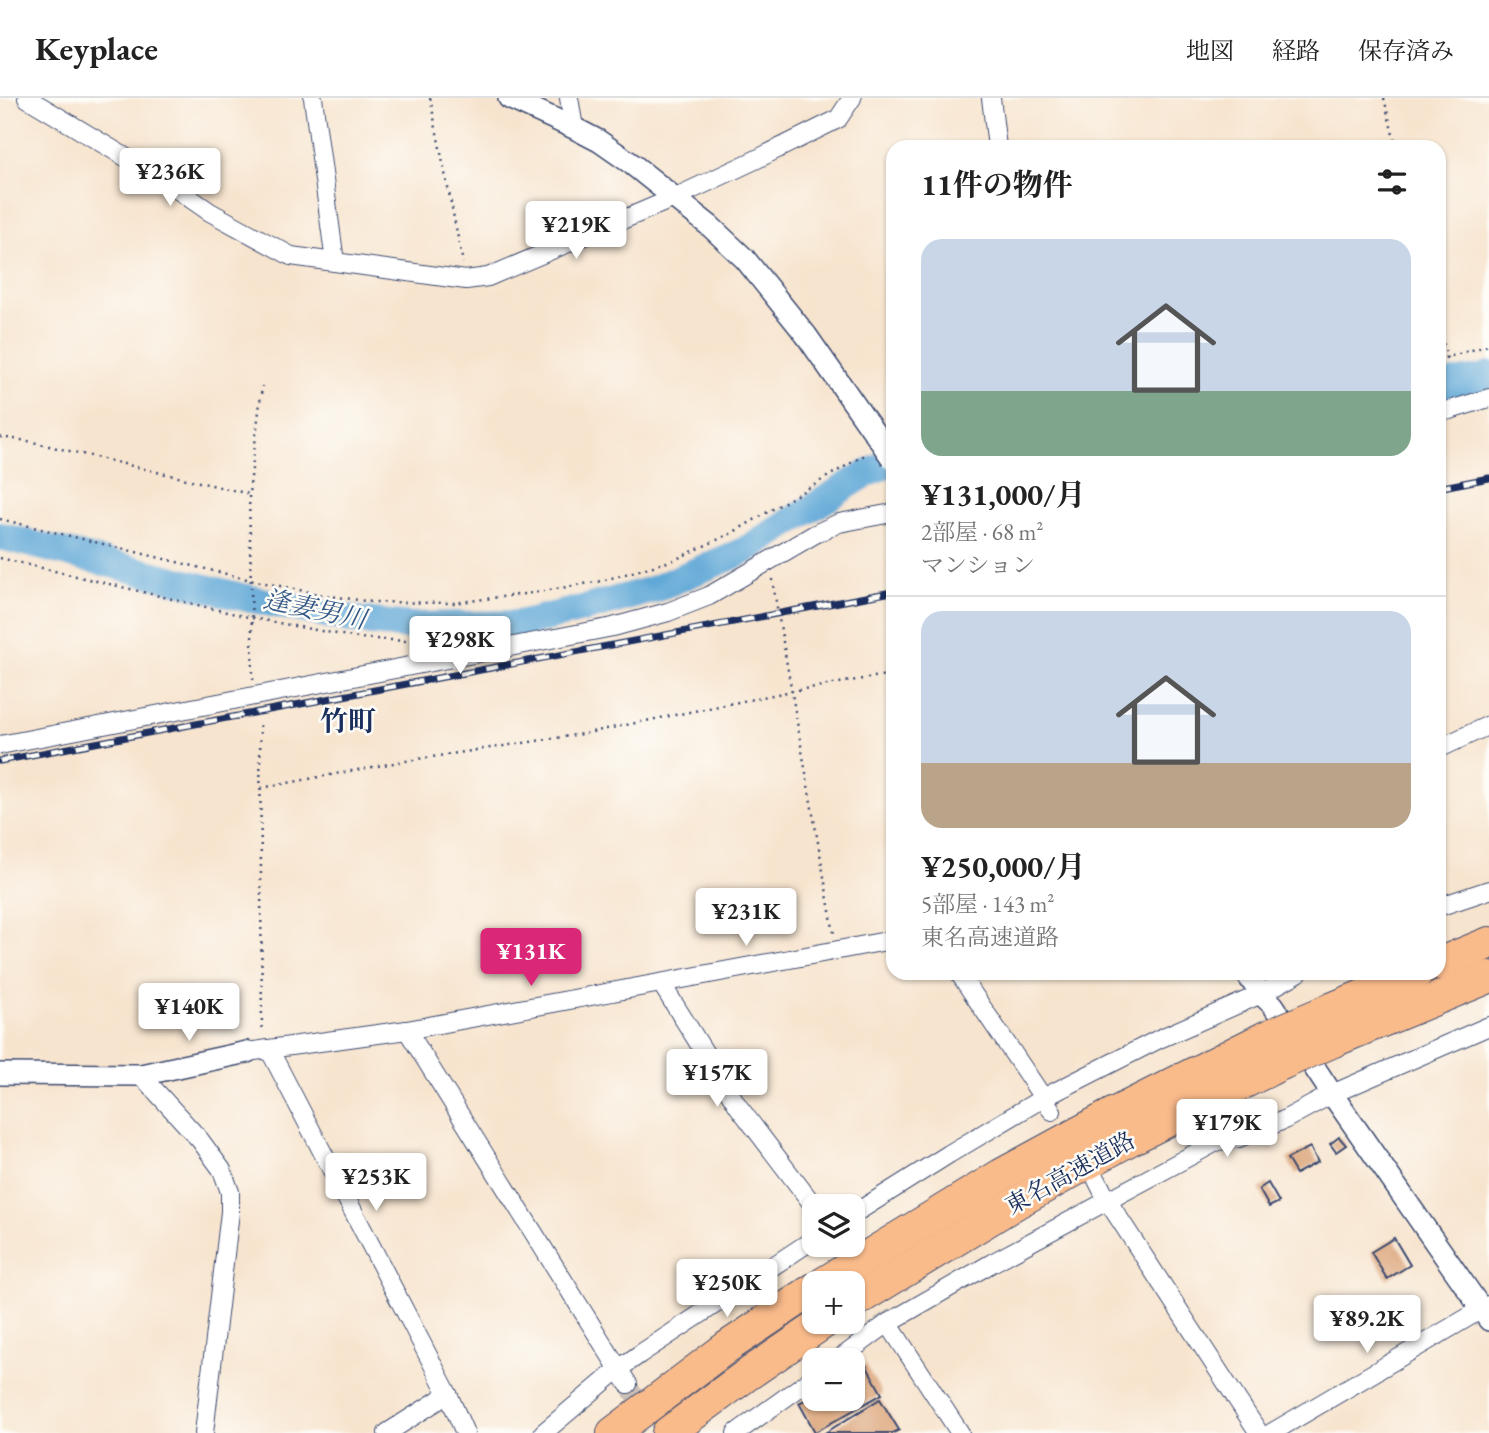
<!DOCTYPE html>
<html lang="ja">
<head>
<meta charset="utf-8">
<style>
	:root { --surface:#fff; --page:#f2f2f2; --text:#222; --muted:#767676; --line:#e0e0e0; --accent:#db2777 }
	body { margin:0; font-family:"EB Garamond","Noto Serif JP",serif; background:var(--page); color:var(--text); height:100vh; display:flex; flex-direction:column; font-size:26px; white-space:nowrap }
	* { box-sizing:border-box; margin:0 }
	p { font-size:23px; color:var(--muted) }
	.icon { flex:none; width:38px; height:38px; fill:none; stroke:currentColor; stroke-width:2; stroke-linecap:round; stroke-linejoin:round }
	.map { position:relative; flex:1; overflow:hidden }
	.details { position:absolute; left:886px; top:42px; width:560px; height:840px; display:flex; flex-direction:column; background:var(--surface); border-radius:21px; box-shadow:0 2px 5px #0004 }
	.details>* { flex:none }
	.buttons { position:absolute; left:802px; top:1096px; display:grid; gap:14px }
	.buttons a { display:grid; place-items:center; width:63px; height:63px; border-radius:14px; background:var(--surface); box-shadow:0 2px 5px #0004; font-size:35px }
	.price { position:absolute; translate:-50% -60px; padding:0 16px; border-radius:7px; background:#fff; color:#222; font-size:23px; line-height:46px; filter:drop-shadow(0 2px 4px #0008) }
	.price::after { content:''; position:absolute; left:50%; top:42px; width:21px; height:16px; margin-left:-10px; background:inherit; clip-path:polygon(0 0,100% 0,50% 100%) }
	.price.current { background:var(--accent); color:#fff }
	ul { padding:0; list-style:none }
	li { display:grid; align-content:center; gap:14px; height:371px; padding:0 35px }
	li+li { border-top:2px solid var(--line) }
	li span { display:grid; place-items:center; height:217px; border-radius:21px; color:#555 }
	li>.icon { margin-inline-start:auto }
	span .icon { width:126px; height:126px; fill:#fffc; stroke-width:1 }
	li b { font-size:30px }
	h2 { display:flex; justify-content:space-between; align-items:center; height:84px; padding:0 35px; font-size:30px }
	header { display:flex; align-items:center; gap:42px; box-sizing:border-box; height:98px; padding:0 35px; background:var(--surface); border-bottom:2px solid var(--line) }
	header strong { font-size:33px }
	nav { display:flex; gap:38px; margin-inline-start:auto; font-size:24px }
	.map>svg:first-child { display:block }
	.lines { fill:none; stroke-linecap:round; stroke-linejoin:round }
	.river { stroke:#61a8d7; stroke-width:28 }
	.building { fill:#dca67b }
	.minor-tunnel { stroke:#cbc0b8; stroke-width:18; stroke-dasharray:18 9; stroke-linecap:butt }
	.minor-casing { stroke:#3c4a6f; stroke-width:20 }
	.tertiary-casing { stroke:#3c4a6f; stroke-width:24 }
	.motorway-casing { stroke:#3c4a6f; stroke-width:34 }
	.path { stroke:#3c4a6f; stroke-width:2.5; stroke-dasharray:2 5; stroke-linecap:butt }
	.minor { stroke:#fff; stroke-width:18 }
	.tertiary { stroke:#fff; stroke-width:21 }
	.motorway { stroke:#fabb8b; stroke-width:32 }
	.rail-casing { stroke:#1b2f5e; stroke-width:7 }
	.rail { stroke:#fdfcf7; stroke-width:4.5; stroke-dasharray:13; stroke-linecap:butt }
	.tertiary-bridge-casing { stroke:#3c4a6f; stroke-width:24; stroke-linecap:butt }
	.motorway-bridge-casing { stroke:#3c4a6f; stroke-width:34; stroke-linecap:butt }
	.tertiary-bridge { stroke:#fff; stroke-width:21 }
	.motorway-bridge { stroke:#fabb8b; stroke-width:32 }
	.labels { text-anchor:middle; stroke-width:5; stroke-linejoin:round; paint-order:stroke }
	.street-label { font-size:24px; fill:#1b2f5e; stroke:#fdfcf7 }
	.water-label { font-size:26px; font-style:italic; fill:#345988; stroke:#fdfcf7 }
	.quarter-label { font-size:28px; font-weight:bold; fill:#1b2f5e; stroke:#fdfcf7 }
</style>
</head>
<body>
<header>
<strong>Keyplace</strong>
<nav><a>地図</a><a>経路</a><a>保存済み</a></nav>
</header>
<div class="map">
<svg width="1489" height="1335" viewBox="0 0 1489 1335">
	<rect width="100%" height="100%" fill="#fdfcf7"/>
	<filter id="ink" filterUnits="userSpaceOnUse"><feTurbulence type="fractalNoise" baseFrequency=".0143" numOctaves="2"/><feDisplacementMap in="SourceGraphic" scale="14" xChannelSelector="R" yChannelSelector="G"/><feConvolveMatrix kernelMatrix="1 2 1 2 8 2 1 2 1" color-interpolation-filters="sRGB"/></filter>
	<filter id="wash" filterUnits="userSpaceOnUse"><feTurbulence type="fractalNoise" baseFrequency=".00686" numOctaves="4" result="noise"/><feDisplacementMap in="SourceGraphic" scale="28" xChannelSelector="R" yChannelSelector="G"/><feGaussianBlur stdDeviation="1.57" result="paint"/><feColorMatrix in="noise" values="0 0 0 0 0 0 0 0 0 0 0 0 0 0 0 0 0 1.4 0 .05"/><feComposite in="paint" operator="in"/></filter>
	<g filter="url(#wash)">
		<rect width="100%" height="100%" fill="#f7e4ce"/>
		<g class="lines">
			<g class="river">
				<polyline points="1438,288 1482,280 1489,277"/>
				<polyline points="0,438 242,499 355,522 409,528 519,526 587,510 652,492 744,453 859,380 892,363"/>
			</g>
		</g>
		<g id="blocks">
			<g class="building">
				<polygon points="1339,1039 1346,1047 1336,1054 1330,1046"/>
				<polygon points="1310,1049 1318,1064 1296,1076 1287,1061"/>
				<polygon points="1268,1085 1279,1104 1269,1109 1259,1091"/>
				<polygon points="1394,1140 1410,1167 1387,1181 1371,1154"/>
				<polygon points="866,1267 882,1296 815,1334 799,1305 814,1297 814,1300 852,1300 852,1275"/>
				<polygon points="880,1301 899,1332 893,1335 825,1335"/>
			</g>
		</g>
	</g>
	<g filter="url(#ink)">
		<use href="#blocks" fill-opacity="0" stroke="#3c4a6f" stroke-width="2"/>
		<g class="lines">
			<g class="minor-tunnel">
				<polyline points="840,1146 888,1225"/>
				<polyline points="628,1286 654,1335"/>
			</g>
			<defs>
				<g id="minor">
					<polyline points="27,0 165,83 210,114 291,158 466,182 488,179 674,100 755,62 838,21 852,0"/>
					<polyline points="313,0 335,164"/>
					<polyline points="569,0 574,30"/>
					<polyline points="991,0 997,49"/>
					<polyline points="1438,314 1450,312 1489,300"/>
					<polyline points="0,647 613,529 668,514 709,498 815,436 839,425 892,415"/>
					<polyline points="1438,651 1489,627"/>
					<polyline points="1438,809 1489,792"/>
					<polyline points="959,875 1052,1013"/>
					<polyline points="661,885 738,1008 814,1108"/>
					<polyline points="407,932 628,1286"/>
					<polyline points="269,951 448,1296 465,1335"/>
					<polyline points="247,954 407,932 892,842"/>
					<polyline points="141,977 200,1042 222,1072 230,1094 230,1114 204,1335"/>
					<polyline points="1097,1082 1107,1102 1259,1335"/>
					<polyline points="852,1117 949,1056 1043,1000 1159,941 1261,896 1298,875"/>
					<polyline points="888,1225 960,1335"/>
					<polyline points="838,1262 888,1225 992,1165 1218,1043 1239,1040 1284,1022 1332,996 1489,928"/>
					<polyline points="387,1335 448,1296"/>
					<polyline points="543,1335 620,1270 640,1256 814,1141"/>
					<polyline points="736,1335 814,1279"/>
					<polyline points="1271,1335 1489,1207"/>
				</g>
				<g id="tertiary">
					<polyline points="509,0 574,30 599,43 632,66 711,129 745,161 806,237"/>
					<polyline points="1246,875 1261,896 1273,907 1332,996 1489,1222"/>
					<polyline points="0,976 141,977 247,954"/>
				</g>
				<g id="motorway">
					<polyline points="1438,866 1489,845"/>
					<polyline points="1324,914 1417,875"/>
					<polyline points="1336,942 1489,879"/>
					<polyline points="824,1185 1001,1077 1113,1016 1266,939"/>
					<polyline points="852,1205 1016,1105 1129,1042 1281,966"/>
					<polyline points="613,1335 727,1249 814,1191"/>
					<polyline points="668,1335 744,1279 826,1223"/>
				</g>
			</defs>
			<use href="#minor" class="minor-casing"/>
			<use href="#tertiary" class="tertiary-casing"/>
			<use href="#motorway" class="motorway-casing"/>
			<g class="path">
				<polyline points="430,0 463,165"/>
				<polyline points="1384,0 1396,49"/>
				<polyline points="1438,225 1447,260"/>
				<polyline points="1438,262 1489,247"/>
				<polyline points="0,339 28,343 249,396"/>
				<polyline points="0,421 251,482 324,497 372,504 453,505 532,495 601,483 674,462 732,435 868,355"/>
				<polyline points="0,460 252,520 358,540 439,545"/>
				<polyline points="772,481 834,836"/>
				<polyline points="253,582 249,396 262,288"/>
				<polyline points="260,627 262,935"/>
				<polyline points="261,690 399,664 582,636 792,593 892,576"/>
			</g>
			<use href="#minor" class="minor"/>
			<use href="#tertiary" class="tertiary"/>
			<use href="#motorway" class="motorway"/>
			<defs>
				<g id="rail">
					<polyline points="1438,390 1489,380"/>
					<polyline points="0,663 892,494"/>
				</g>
			</defs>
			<use href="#rail" class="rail-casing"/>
			<use href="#rail" class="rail"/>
			<defs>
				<polyline id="tertiary-bridge" points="806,237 892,360"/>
				<g id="motorway-bridge">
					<polyline points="1266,939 1324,914"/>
					<polyline points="1281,966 1336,942"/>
				</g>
			</defs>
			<use href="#tertiary-bridge" class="tertiary-bridge-casing"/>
			<use href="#motorway-bridge" class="motorway-bridge-casing"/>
			<use href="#tertiary-bridge" class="tertiary-bridge"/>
			<use href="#motorway-bridge" class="motorway-bridge"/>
		</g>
	</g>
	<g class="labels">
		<g class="street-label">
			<text transform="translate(1070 1075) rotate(-29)" y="8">東名高速道路</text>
		</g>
		<g class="water-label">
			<text transform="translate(315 511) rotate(12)" y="9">逢妻男川</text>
		</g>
		<g class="quarter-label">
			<text x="348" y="633">竹町</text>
		</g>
	</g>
</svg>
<div class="buttons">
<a><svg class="icon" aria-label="layers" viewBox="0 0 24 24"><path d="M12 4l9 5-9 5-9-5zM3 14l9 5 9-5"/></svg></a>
<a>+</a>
<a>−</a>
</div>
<b class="price" style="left:170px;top:110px">¥236K</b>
<b class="price" style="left:576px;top:163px">¥219K</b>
<b class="price" style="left:460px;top:578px">¥298K</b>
<b class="price" style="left:746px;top:850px">¥231K</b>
<b class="price current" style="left:531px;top:890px">¥131K</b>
<b class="price" style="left:189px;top:945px">¥140K</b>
<b class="price" style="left:717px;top:1011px">¥157K</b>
<b class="price" style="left:1227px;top:1061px">¥179K</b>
<b class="price" style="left:376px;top:1115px">¥253K</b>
<b class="price" style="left:727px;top:1221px">¥250K</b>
<b class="price" style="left:1367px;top:1257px">¥89.2K</b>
<section class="details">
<h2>11件の物件<svg class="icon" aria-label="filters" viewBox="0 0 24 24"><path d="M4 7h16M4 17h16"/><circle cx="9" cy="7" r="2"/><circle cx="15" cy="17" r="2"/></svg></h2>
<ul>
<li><span style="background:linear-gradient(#c9d6e8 70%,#7fa58c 0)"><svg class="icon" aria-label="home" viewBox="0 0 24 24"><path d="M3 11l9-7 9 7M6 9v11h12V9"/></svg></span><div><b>¥131,000/月</b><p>2部屋 · 68 m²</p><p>マンション</p></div></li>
<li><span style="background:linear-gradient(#c9d6e8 70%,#b9a48a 0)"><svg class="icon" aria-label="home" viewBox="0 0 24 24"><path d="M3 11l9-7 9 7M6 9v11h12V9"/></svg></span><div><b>¥250,000/月</b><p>5部屋 · 143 m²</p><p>東名高速道路</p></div></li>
</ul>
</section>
</div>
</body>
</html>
